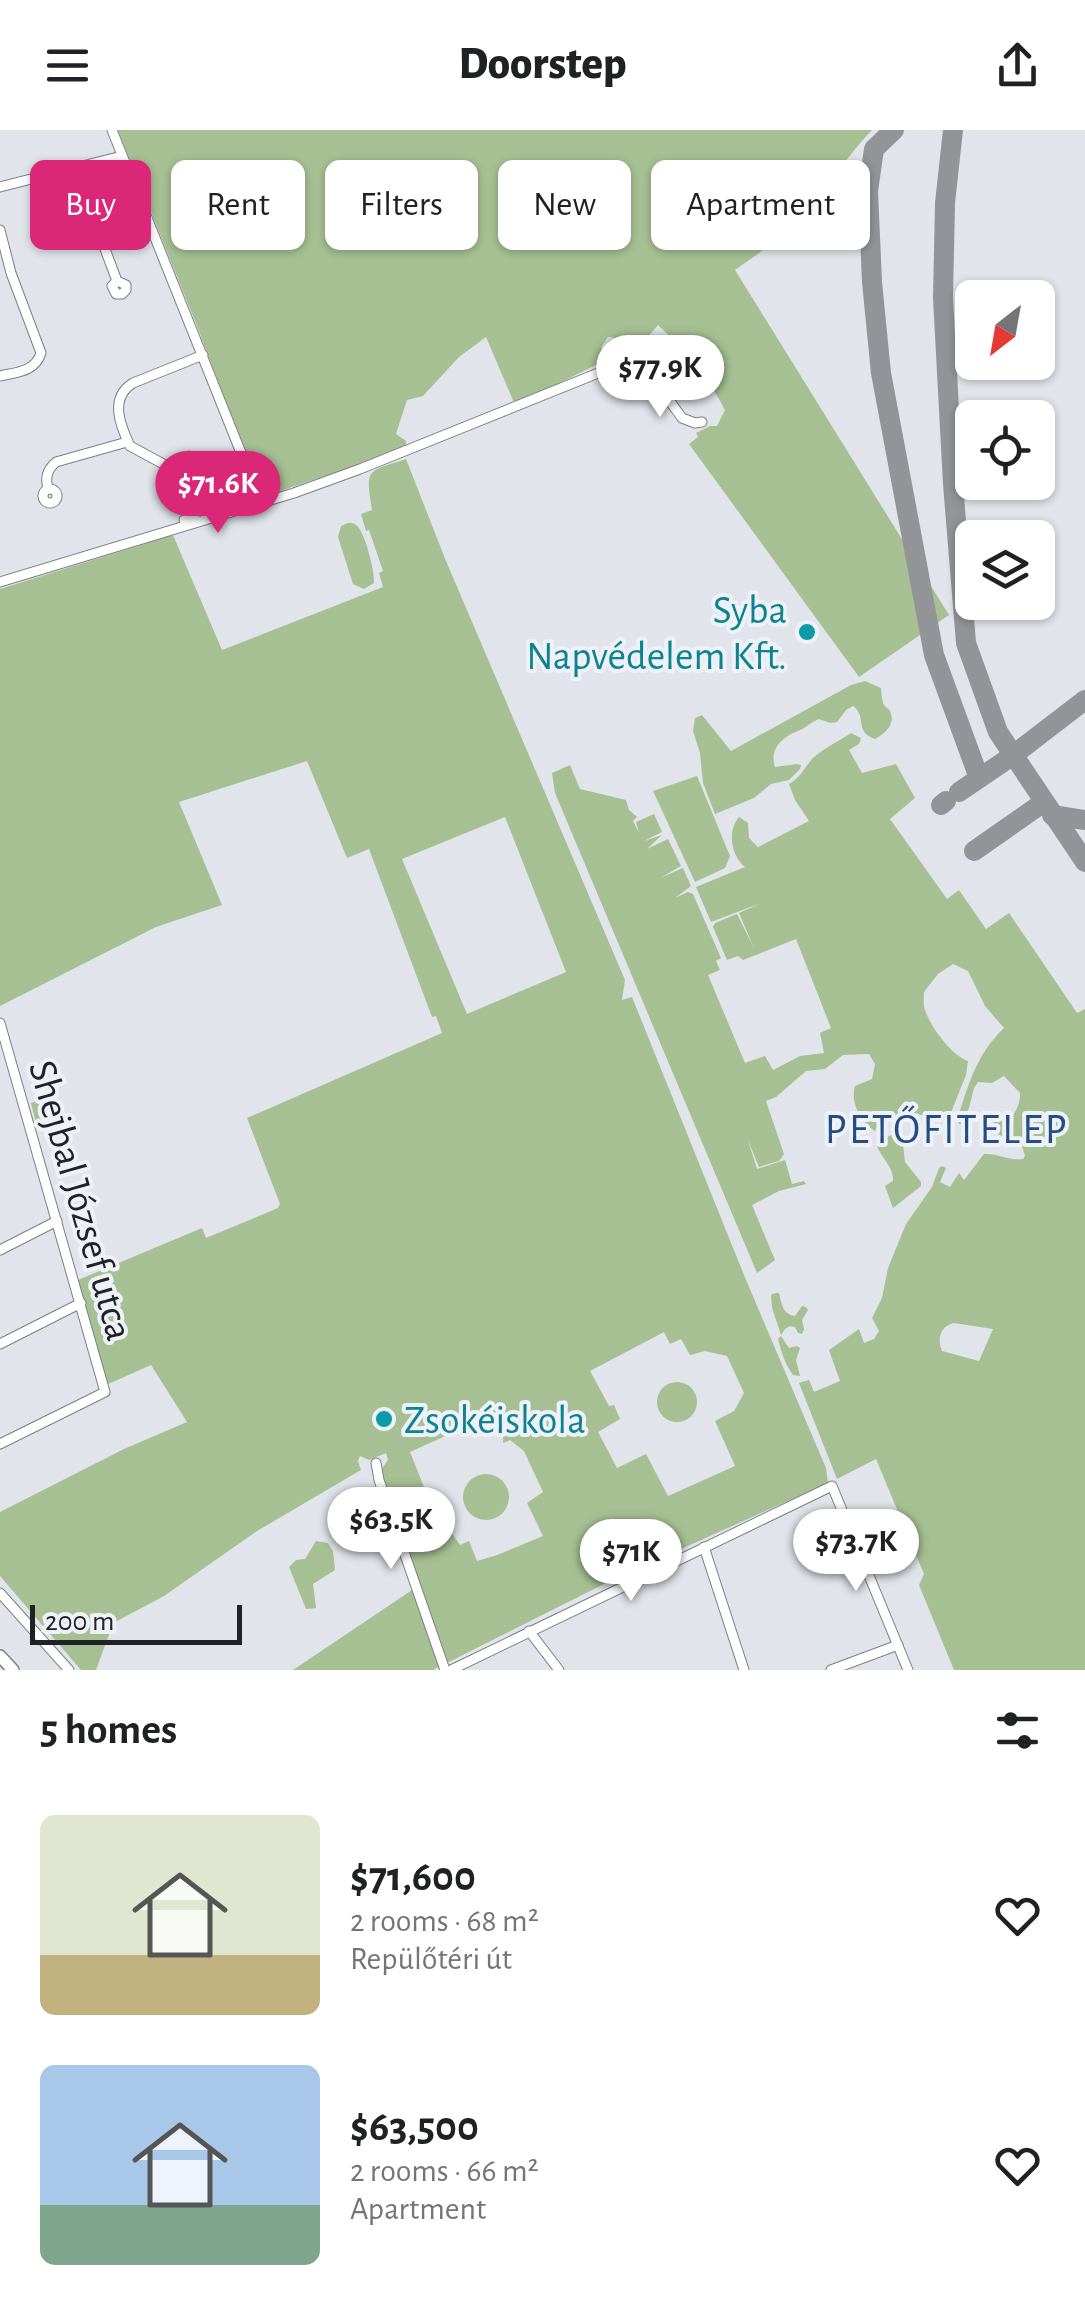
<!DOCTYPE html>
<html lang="en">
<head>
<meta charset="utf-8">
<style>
	:root { --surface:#fff; --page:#f6f6f6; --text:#202124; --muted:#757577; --accent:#db2777 }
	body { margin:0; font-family:"Alegreya Sans",sans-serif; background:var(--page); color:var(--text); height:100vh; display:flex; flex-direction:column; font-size:38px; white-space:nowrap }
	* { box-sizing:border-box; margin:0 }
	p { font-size:32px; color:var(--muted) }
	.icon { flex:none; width:55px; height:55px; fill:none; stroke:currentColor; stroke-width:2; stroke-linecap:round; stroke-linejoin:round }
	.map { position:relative; height:1540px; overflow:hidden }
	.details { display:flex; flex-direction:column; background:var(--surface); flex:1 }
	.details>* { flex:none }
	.banner { position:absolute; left:30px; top:30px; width:1025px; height:90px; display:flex; gap:20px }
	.needle { width:65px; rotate:211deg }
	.controls { position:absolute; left:955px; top:150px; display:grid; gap:20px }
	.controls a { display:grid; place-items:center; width:100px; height:100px; border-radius:15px; background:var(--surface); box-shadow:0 2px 8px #0004; font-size:50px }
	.scale { position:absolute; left:30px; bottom:25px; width:212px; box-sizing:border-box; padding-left:10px; border:5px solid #202224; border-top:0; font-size:28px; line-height:35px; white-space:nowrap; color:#202224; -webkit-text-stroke:8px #eef1f7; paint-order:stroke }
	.price { position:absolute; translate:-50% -85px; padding:0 22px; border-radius:35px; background:#fff; color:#222; font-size:32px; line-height:65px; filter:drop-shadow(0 2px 5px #0008) }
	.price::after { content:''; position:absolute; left:50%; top:60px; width:30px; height:22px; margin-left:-15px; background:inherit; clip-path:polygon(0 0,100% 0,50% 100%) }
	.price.selected { background:var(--accent); color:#fff }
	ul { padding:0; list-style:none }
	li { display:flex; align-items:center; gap:30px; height:250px; padding:0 40px }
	li span { display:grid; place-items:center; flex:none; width:280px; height:200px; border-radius:15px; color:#555 }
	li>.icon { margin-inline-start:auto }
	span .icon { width:120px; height:120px; fill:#fffc; stroke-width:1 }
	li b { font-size:42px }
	h2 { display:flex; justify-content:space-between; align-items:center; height:120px; padding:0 40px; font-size:42px }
	.chip { padding:0 35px; border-radius:15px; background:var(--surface); box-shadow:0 2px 8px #0004; font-size:35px; line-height:90px }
	.chip.selected { background:var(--accent); color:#fff }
	header { display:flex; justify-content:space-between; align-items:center; height:130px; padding:0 40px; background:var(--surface); font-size:45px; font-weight:800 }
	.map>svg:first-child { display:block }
	.green { fill:#a6c093; fill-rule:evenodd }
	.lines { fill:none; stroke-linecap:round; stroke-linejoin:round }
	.taxiway { stroke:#929498; stroke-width:20 }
	.street-casing { stroke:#7c7f84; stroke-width:11 }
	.secondary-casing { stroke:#7c7f84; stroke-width:14 }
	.street { stroke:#fff; stroke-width:9 }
	.secondary { stroke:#fff; stroke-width:11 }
	.culture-dot { fill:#0f9aa8; stroke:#eef1f7; stroke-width:4 }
	.labels { text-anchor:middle; stroke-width:8; stroke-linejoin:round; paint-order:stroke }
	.culture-label { font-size:40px; fill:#0d838f; stroke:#eef1f7; text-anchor:end }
	.street-label { font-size:40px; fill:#202224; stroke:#eef1f7 }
	.neighbourhood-label { font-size:42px; letter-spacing:2.5px; fill:#244d82; stroke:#eef1f7 }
</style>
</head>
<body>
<header><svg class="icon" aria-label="menu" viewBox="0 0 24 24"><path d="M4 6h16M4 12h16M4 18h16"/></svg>Doorstep<svg class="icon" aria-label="share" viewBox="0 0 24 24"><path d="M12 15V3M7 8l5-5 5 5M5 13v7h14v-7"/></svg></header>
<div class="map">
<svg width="1085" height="1540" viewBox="0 0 1085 1540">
	<rect width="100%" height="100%" fill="#e1e4ea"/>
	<g class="green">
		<path d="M118 0H872C846 27 827 58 802 85 783 107 759 123 735 140L949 485 859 547 689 314 698 307 696 303 710 296H717L725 280C709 248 684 219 658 195L640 216C628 215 620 207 608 207L601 217 606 230 515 275 486 207 459 227 423 266 407 270 396 304 406 311V319L262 367 197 196Z"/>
		<polygon points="665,205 685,229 675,237 655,213"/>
		<path d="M406 329 446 431 625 850 622 870 632 867 744 1145 814 1310 826 1338 828 1353 610 1451 433 1540H293L418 1456 380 1341 388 1330 386 1323 369 1330 360 1326 358 1331 361 1340 257 1401 164 1466 117 1491 113 1494 96 1540H81L0 1446V1382L124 1319 187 1292 151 1235 106 1255 78 1150 202 1098 206 1108 278 1078 280 1074 247 988 442 903 436 886 432 887 369 719 347 728 307 631 179 672 222 775 156 797 0 876V459L173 405 222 520 383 457 379 443 383 441 369 400 366 401 361 384 372 380C365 337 367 342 406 329ZM505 687 566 842 467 884 402 729ZM664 1202 670 1214 681 1209 690 1225 705 1221 727 1226 744 1263 734 1281 715 1291 735 1336 668 1366 646 1324 617 1338 598 1302 620 1289 614 1275 609 1276 590 1241ZM505 1279 503 1313 510 1310 524 1321 543 1362 527 1373 543 1406 497 1425 477 1431 469 1411 460 1415 451 1402 435 1408 425 1385 428 1367 410 1322Z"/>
		<path d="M348 393C351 393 354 393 356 395 365 401 375 443 374 453L364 459 353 454 338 407 341 396Z"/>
		<path d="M865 551 881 558C881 561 882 572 884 575 885 577 889 579 890 581 896 594 885 604 875 609 853 601 868 587 853 576L846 580 837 592 830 593 819 589C811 592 806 598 798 601 782 607 769 619 775 637L797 634 801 635 800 639 789 650 771 654 754 668 715 684 703 653 700 623 693 601 695 588 702 585 731 621 851 555Z"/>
		<path d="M851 603 861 608 859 614 849 620 862 643 896 634 915 668 890 689 947 769 959 760 986 799 1009 783 1077 883 1085 879V1540H954L919 1455 924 1444 876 1329 837 1349 799 1253 809 1250 814 1262 840 1251 829 1220 859 1199 864 1213 874 1209 879 1201 872 1188 882 1168 888 1138 906 1094 932 1057 939 1038 942 1036 946 1038 940 1052 950 1057 959 1043 964 1050 984 1024C999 1023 1009 1031 1023 1029L1025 1026 1022 1016 992 1001 995 983 998 981 1012 986C1018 979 1020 972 1020 963L1004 946 992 953 978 952 974 958 969 978 960 995 957 990C969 953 976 925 1004 898L985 876 968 841 953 834 938 844 924 862C924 868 923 874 925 880 930 896 952 926 968 931L966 945 948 990 941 992 916 983 896 988 885 981 875 1001C861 992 850 974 855 956L872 949 875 934 869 924 843 925 825 939 806 941 776 967 766 971 784 1024 779 1031 759 1037 748 1010 757 1039 785 1030 792 1054 804 1051 806 1054 779 1061 752 1075 775 1130 757 1143 555 663 552 643 570 635 580 659 626 670 629 680 637 687 633 691 639 703 636 692 654 684 662 702 644 711 662 705 647 719 668 709 681 736 660 748 683 738 691 756 675 768 688 762 693 764 721 828 716 831 720 840 708 845 745 933 765 926 773 940 800 926 824 923 820 903 831 898 796 809 743 830 738 826 727 830 713 797 715 793 737 784 754 818 739 783 761 773 711 792 696 757 745 737C731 726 727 701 739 687L748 693 749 708 758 717 809 691 795 670 789 654C801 647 804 638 813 628 824 618 839 611 851 603ZM954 1193 993 1199 979 1231 942 1221C937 1209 940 1196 954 1193Z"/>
		<polygon points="697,646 730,726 725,738 695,752 653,661"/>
		<polygon points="54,965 61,984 36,993 31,973"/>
		<path d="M894 1004 903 1014 905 1032 921 1052V1056L893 1078 885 1056 893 1051C894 1037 882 1029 877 1016L884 1008Z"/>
		<path d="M775 1163H779C782 1174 782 1184 795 1186L802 1176 806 1177 808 1180 802 1190 804 1199 802 1204 798 1203 795 1197 790 1196 785 1199 781 1205 772 1178 771 1165Z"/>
		<path d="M781 1206 789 1218 797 1216 800 1218 796 1230 800 1246 793 1245C785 1234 781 1221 778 1209Z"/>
		<circle cx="677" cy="1272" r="20"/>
		<circle cx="486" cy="1367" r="23"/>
		<polygon points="316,1411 328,1413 333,1421 335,1440 313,1454 316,1478 306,1479 289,1437 296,1430 305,1429"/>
	</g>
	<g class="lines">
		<g class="taxiway">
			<polyline points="894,0 874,19 868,61 872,152 881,243 934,525 979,648"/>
			<polyline points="953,0 945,73 943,168 953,354 966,513 998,602 1085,732"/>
			<polyline points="959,662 1012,626 1085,570"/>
			<polyline points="941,675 946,671"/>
			<polyline points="1052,685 1085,690"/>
			<polyline points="974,721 1044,672"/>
		</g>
		<defs>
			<g id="street">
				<polyline points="112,0 261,373"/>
				<polyline points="75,39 117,151 126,155 126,160 122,164 116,164 112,156 117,151"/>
				<polyline points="0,57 122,26"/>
				<path d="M0 100 11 143 41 223C35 242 17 242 0 246"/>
				<path d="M181 333 187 340 192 338 195 333 189 326 184 328 181 333 167 336 130 316C120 295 109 268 133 253L203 225"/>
				<circle cx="50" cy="366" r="7"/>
				<path d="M48 359C45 347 47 340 56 332L127 312"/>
				<polyline points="184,390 194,387 200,377 189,339"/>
				<polyline points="0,452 294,363 360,339 638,227 682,288 695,293 702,292"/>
				<polyline points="0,893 105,1262 0,1314"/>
				<polyline points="0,1120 57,1091"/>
				<polyline points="0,1214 81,1173"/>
				<polyline points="376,1333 379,1350 445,1540"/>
				<polyline points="704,1417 744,1540"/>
				<polyline points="0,1463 69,1540"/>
				<polyline points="529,1501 559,1540"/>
				<polyline points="451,1540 832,1356 908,1540"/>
				<polyline points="831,1540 898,1515"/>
			</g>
			<polyline id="secondary" points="0,1526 13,1540"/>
		</defs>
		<use href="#street" class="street-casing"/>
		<use href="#secondary" class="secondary-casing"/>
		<use href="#street" class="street"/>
		<use href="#secondary" class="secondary"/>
	</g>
	<g class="culture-dot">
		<circle cx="807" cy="502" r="10"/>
		<circle cx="384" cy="1289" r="10"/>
	</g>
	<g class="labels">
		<g class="culture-label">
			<text x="787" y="493">Syba<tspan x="787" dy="46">Napvédelem Kft.</tspan></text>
			<text x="404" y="1303" text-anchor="start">Zsokéiskola</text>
		</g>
		<g class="street-label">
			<text transform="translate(82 1070) rotate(74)" y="14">Shejbal József utca</text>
		</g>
		<g class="neighbourhood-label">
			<text x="947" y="1013">PETŐFITELEP</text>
		</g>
	</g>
</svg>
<div class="controls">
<a><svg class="needle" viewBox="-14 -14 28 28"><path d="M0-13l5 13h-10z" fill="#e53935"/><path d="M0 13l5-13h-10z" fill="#757577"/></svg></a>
<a><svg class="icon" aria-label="locate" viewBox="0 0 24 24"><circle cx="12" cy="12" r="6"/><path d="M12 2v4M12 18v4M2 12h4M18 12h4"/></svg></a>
<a><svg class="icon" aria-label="layers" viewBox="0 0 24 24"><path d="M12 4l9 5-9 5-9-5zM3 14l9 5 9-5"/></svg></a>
</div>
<div class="scale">200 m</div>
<b class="price" style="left:660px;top:290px">$77.9K</b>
<b class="price selected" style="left:218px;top:406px">$71.6K</b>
<b class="price" style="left:391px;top:1442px">$63.5K</b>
<b class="price" style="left:856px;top:1464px">$73.7K</b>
<b class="price" style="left:631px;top:1474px">$71K</b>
<div class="banner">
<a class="chip selected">Buy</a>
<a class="chip">Rent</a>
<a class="chip">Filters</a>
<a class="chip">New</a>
<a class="chip">Apartment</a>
</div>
</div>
<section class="details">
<h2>5 homes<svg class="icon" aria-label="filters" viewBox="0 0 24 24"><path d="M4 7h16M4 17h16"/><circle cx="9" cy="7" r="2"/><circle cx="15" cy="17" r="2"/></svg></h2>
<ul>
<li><span style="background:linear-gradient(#dfe7d0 70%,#c2b280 0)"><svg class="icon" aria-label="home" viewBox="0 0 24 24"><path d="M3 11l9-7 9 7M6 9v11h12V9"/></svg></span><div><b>$71,600</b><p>2 rooms · 68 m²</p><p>Repülőtéri út</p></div><svg class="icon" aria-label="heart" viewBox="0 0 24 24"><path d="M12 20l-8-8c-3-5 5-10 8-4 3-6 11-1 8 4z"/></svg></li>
<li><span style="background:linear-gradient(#a9c7e8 70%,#7fa58c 0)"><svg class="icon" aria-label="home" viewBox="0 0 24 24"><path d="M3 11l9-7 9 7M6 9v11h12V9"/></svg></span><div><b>$63,500</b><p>2 rooms · 66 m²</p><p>Apartment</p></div><svg class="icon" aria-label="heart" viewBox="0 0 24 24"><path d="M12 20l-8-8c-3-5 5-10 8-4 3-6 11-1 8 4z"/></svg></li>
</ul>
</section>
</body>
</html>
